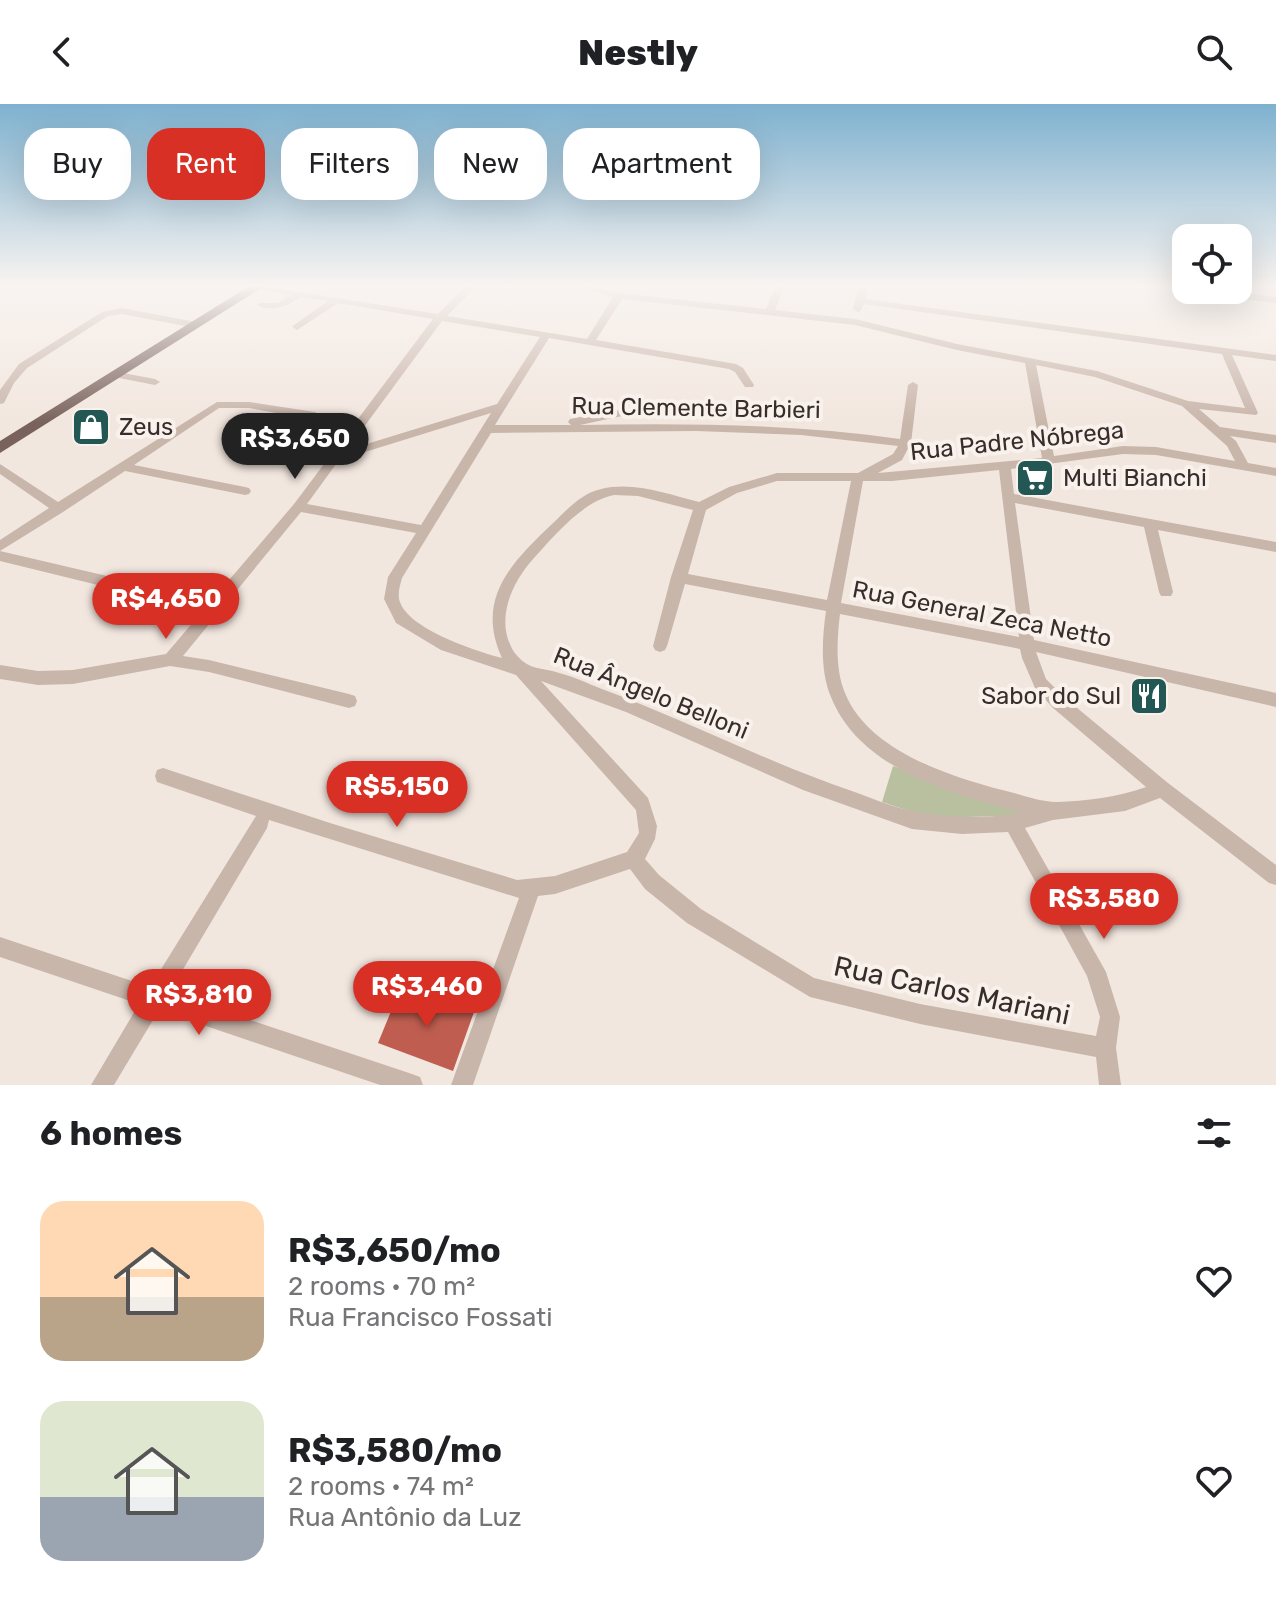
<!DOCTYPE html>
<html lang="en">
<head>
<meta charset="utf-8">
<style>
	:root { --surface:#fff; --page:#f2f2f2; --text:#202124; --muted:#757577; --accent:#d93025 }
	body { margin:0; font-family:Rubik,sans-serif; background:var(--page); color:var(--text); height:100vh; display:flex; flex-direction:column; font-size:30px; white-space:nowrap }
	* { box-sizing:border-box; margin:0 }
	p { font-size:26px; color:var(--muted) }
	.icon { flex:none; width:44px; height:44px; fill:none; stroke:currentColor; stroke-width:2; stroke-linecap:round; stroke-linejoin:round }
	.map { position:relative; height:981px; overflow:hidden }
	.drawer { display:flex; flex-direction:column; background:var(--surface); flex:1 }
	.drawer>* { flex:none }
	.guide { position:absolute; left:24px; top:24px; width:800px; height:72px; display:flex; gap:16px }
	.fabs { position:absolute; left:1172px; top:120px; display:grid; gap:16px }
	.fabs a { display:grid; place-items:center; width:80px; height:80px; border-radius:16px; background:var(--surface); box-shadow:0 8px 32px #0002; font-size:40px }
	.price { position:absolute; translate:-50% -68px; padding:0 18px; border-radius:28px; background:var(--accent); color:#fff; font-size:26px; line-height:52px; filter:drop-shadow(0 2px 4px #0008) }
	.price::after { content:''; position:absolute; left:50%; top:48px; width:24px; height:18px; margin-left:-12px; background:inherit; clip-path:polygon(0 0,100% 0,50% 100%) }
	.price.selected { background:#222; color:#fff }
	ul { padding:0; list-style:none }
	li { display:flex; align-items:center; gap:24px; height:200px; padding:0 40px }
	li span { display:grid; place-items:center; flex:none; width:224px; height:160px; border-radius:24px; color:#555 }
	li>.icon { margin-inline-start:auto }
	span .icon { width:96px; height:96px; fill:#fffc; stroke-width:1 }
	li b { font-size:34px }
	h2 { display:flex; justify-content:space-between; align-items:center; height:96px; padding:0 40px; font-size:34px }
	.pill { padding:0 28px; border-radius:24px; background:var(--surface); box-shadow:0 8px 32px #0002; font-size:28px; line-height:72px }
	.pill.selected { background:var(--accent); color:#fff }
	header { display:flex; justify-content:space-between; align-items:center; height:104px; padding:0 40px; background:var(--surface); font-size:36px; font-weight:800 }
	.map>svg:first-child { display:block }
	.green { fill:#b9c0a0 }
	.building { fill:#bf5e50 }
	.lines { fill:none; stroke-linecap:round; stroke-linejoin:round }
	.minor { fill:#c9b6ab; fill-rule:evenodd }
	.major { fill:#79625c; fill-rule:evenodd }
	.labels { text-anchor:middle; stroke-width:8; stroke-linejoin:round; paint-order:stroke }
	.street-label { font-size:24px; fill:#382d2a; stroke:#f9f1ec }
	.poi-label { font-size:24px; fill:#382d2a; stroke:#f9f1ec; text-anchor:start }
	.near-street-label { font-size:28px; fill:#382d2a; stroke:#f9f1ec }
</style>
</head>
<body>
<header><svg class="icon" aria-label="back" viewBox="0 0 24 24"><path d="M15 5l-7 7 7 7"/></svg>Nestly<svg class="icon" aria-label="search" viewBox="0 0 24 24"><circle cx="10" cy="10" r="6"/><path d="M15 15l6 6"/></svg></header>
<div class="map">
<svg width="1276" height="981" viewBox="0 0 1276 981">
	<rect width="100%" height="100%" fill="#f2e7df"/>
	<polygon class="green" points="893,662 1031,711 931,714 882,698"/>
	<polygon class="building" points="401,883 474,908 453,967 378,939"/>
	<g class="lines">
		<g class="minor">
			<path d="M254 181 438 210 467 181H477L447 212 587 235 613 193 574 181H590L619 189 766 205 776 181H785L775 206 855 215 957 240 1097 267 1188 297 1245 304 1222 250 864 200 861 207 858 208 853 205 859 181H868L865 195 1276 251V257L1232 251 1258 309 1256 311 1199 305 1220 323 1276 331V339L1230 332 1236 337 1248 359 1276 364V372L1156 351 1123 350 1011 365 1014 390 1276 438V448L1158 426 1173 488 1171 492H1161L1159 488 1144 423 1015 399 1034 536 1276 589V603L1036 548 1046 575 1065 594 1168 679 1276 761V781L1269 779 1160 694 1125 707 1053 716 1025 724 1106 868 1120 913 1116 944 1121 981H1099L1096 953 920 920 810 893 687 819 645 785 630 765 555 790 538 792 473 981H451L519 794 269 716 267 724 169 889 412 970 420 973 423 981H380L159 906 114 981H91L139 900 0 853V833L150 883 256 712 157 678 155 672 157 666 163 664 330 719 517 776 555 772 627 748 639 729 636 706 516 571 441 546 396 519 384 495 388 473 416 429 301 408 183 552 209 556 349 590 355 592 357 597 355 602 349 604 209 568 170 562 73 580 38 581 0 575V561L38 567 73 566 166 550 294 400 433 215 338 199 297 226 292 223 294 221 328 197 301 193C286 202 274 209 257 201L259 199H278L291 191 255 185ZM622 195 855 221 957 246 1025 259 1042 354 878 369 902 356 911 339 918 281 913 278 908 281 900 335C793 320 687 319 580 321L622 312 624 310 618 306 570 315 568 318 571 321H495L549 234 729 265 735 268 745 283H753L754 281 743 264 736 260 596 236ZM442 217 540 233 497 300 347 346ZM1036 261 1095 273 1182 302 1227 342 1235 357 1156 343 1123 342 1054 352ZM491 309 421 421 307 400 339 356ZM696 327 801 331 898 342 893 350 858 369H777L729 383 699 398C667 390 634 377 601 385 580 390 567 406 551 421 511 459 475 495 502 554 475 547 409 525 400 498 397 491 400 481 402 474L491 329ZM999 366 1019 533 841 499 863 377H892ZM777 377H851L827 496 688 470 706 406 737 389ZM614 391 638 392 693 406 671 473 653 542 655 546 660 548 665 546 667 542 685 480 826 507C822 535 820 567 831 593 860 666 953 690 1021 708 993 716 942 713 913 707 891 703 870 693 849 686 765 657 685 616 602 585 587 579 572 572 556 568 547 565 535 565 527 560 523 558 517 552 514 548 494 516 512 478 534 454 555 431 583 397 614 391ZM840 510 1020 545 1022 554 1035 584 1053 604 1146 683C1118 693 1086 697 1056 698 1043 698 1027 693 1014 689 957 675 869 649 845 589 835 565 837 535 840 510ZM541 577 626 608 803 686 912 725 962 730 1008 728 1087 872 1100 913 1096 932 920 900 814 874 701 805 659 771 645 755 655 735 657 722 648 694Z"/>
			<polygon points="1156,181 1186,182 1186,186 1190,186 1186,188"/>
			<polygon points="1191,186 1218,186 1276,193 1276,199 1196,189"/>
			<polygon points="122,204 196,218 201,221 196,224 122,210 108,212 27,264 14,279 4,299 0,300 0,286 19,260 102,208"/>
			<polygon points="118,268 155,275 160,278 155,281 114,273 113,271"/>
			<polygon points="217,298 249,298 315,308 321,312 315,316 249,304 219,304 134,361 245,383 249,384 251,387 249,390 245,391 125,367 63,408 0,447 0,436 49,404 0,370 0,360 58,398"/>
			<polygon points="0,447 167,486 172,488 174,492 172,496 167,498 0,457"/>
		</g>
		<polygon class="major" points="251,181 266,181 0,349 0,337"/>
	</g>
	<linearGradient id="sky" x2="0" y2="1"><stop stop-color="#7eb1cf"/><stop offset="0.57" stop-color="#f9f4f1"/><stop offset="1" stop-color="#f9f4f1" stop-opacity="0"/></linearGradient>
	<rect width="1276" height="319" fill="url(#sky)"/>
	<defs>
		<symbol id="shop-square" viewBox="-11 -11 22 22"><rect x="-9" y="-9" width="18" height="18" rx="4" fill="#225754" stroke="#f9f1ec"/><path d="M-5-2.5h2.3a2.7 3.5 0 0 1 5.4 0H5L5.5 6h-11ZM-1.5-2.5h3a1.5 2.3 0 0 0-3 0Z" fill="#fff"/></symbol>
		<symbol id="supermarket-square" viewBox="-11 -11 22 22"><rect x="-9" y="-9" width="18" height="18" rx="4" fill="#225754" stroke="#f9f1ec"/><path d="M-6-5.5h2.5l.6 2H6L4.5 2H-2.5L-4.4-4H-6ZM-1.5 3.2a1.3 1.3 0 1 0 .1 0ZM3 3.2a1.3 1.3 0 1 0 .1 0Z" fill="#fff"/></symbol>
		<symbol id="restaurant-square" viewBox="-11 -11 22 22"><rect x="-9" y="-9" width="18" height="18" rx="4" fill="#225754" stroke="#f9f1ec"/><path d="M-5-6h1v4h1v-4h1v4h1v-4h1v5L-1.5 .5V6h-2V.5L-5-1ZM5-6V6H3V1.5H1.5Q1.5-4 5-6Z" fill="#fff"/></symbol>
	</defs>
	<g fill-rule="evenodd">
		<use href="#shop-square" x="69" y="301" width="44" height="44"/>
		<use href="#supermarket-square" x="1013" y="352" width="44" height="44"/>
		<use href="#restaurant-square" x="1127" y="570" width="44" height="44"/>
	</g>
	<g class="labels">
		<g class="street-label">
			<text transform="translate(696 304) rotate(1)" y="8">Rua Clemente Barbieri</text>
			<text transform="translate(1017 337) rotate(-6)" y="8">Rua Padre Nóbrega</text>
			<text transform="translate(982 510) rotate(11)" y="8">Rua General Zeca Netto</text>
			<text transform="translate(651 589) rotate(22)" y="8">Rua Ângelo Belloni</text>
		</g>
		<g class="poi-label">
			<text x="119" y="331">Zeus</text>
			<text x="1063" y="382">Multi Bianchi</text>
			<text x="1121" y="600" text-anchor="end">Sabor do Sul</text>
		</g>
		<g class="near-street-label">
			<text transform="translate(952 886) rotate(12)" y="10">Rua Carlos Mariani</text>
		</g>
	</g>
</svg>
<div class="fabs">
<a><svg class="icon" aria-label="locate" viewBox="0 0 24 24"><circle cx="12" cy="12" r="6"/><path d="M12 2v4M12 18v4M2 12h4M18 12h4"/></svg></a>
</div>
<b class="price selected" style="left:295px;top:377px">R$3,650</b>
<b class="price" style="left:166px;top:537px">R$4,650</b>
<b class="price" style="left:397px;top:725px">R$5,150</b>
<b class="price" style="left:1104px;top:837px">R$3,580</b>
<b class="price" style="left:427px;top:925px">R$3,460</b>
<b class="price" style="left:199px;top:933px">R$3,810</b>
<div class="guide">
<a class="pill">Buy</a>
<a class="pill selected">Rent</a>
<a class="pill">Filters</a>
<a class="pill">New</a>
<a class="pill">Apartment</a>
</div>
</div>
<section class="drawer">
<h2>6 homes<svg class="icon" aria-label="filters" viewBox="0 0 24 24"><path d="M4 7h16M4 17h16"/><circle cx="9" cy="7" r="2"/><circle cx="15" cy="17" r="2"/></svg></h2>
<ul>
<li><span style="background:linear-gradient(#ffd9b3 60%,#b9a48a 0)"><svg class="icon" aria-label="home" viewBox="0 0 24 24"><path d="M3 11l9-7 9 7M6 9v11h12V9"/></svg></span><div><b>R$3,650/mo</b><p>2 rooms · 70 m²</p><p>Rua Francisco Fossati</p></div><svg class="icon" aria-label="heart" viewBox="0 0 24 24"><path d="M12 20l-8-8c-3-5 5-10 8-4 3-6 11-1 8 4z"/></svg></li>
<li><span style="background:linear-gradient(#dfe7d0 60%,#9aa5b1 0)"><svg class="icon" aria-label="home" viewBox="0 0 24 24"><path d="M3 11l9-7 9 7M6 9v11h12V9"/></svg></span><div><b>R$3,580/mo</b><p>2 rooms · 74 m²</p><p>Rua Antônio da Luz</p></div><svg class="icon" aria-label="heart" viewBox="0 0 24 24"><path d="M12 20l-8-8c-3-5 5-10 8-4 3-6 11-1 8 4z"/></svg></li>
</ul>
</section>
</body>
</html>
